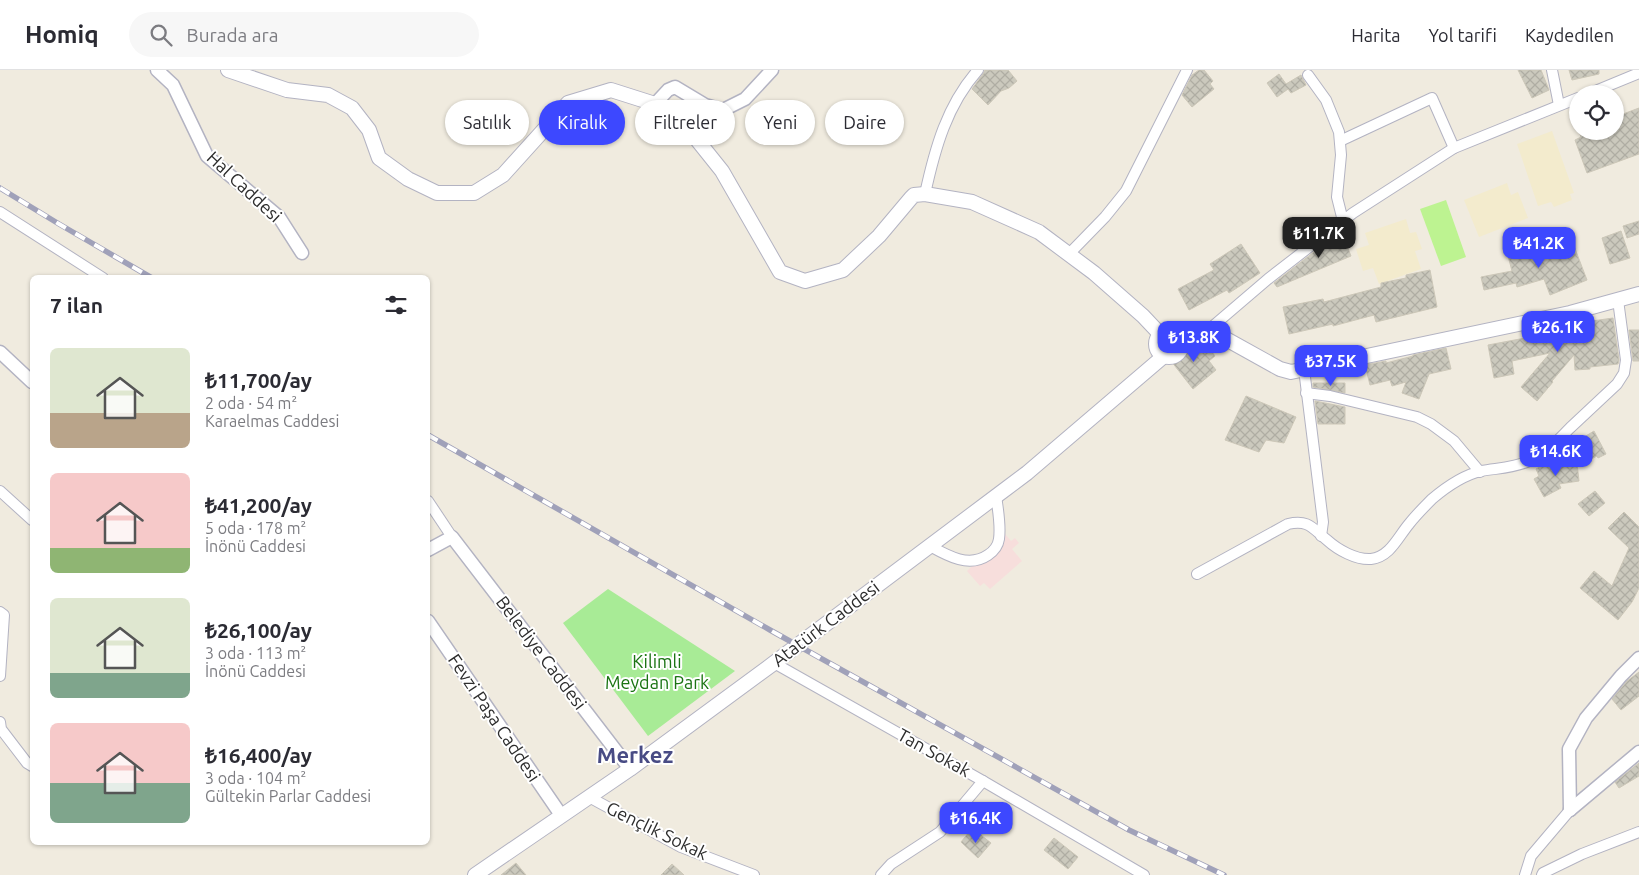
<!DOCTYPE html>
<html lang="tr">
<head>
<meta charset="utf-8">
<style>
	:root { --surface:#fff; --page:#f7f7f7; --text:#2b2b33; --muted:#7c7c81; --line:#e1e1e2; --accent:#3d48ff }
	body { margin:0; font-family:Ubuntu,sans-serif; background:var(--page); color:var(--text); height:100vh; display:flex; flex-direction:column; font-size:19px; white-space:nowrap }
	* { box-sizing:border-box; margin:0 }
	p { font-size:16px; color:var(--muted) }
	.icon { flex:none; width:28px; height:28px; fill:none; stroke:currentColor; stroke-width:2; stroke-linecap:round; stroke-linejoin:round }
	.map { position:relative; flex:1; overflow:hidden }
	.details { position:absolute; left:30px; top:205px; width:400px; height:570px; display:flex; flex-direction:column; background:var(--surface); border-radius:8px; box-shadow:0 1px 4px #0004 }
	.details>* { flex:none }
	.hud { position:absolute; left:445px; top:30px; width:475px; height:45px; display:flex; gap:10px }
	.controls { position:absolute; left:1569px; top:15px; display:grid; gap:10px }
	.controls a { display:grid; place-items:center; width:55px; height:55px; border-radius:50%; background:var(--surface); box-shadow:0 1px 4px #0004; font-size:25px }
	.price { position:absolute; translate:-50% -42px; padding:0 11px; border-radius:10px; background:var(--accent); color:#fff; font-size:16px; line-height:32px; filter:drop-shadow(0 1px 2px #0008) }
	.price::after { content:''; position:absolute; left:50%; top:30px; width:15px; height:11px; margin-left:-8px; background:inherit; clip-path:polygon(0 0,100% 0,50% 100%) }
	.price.current { background:#222; color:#fff }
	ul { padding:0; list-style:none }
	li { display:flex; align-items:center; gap:15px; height:125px; padding:0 20px }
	li span { display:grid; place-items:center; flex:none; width:140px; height:100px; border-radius:8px; color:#555 }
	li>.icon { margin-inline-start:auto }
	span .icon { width:60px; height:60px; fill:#fffc; stroke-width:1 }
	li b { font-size:21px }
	h2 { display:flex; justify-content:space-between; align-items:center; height:60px; padding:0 20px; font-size:21px }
	.chip { padding:0 18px; border-radius:22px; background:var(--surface); box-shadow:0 1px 4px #0004; font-size:18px; line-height:45px }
	.chip.current { background:var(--accent); color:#fff }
	header { display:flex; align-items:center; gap:30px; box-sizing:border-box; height:70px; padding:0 25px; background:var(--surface); border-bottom:1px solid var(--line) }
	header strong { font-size:24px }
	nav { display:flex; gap:28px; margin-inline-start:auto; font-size:18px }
	.search { width:350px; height:45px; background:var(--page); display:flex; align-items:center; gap:12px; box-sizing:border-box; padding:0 18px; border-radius:28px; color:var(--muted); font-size:19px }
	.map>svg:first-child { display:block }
	.education { fill:#f3ebcd }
	.medical { fill:#f7dedc }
	.park { fill:#a8eb96 }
	.pitch { fill:#bdf391 }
	.building { fill:url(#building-cross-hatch); stroke:#ccc7b8 }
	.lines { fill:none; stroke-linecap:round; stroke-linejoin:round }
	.minor-casing { stroke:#b3b3c2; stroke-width:12 }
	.tertiary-casing { stroke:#b3b3c2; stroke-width:15 }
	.secondary-casing { stroke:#b3b3c2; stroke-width:16 }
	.minor { stroke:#fff; stroke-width:10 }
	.tertiary { stroke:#fff; stroke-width:12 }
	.secondary { stroke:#fff; stroke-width:14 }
	.rail-casing { stroke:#a0a1b9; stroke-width:5.5 }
	.rail { stroke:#fff; stroke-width:4; stroke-dasharray:11; stroke-linecap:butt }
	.labels { text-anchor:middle; stroke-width:4; stroke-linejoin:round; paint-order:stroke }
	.street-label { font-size:18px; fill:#2d2d2d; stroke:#fff }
	.park-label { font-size:18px; fill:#1b7413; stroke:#fff }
	.district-label { font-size:22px; font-weight:bold; fill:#484b84; stroke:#fff }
</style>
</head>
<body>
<header>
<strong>Homiq</strong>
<div class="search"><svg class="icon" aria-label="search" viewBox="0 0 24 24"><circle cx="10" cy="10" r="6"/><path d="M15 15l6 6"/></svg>Burada ara</div>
<nav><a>Harita</a><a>Yol tarifi</a><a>Kaydedilen</a></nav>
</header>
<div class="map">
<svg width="1639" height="805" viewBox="0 0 1639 805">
	<defs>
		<pattern id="building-cross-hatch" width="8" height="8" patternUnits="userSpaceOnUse" patternTransform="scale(1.25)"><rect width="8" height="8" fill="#cbc9bd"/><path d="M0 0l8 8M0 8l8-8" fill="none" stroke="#afada3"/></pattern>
	</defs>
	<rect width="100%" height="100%" fill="#f0ebdf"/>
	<g class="education">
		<polygon points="1552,61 1574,123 1570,124 1572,130 1554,137 1551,132 1538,136 1517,74"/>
		<polygon points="1507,113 1511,125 1518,122 1528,148 1479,167 1464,130"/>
		<polygon points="1406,149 1410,163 1416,162 1422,179 1415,181 1421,199 1379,214 1373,198 1363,201 1356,179 1369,175 1365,163"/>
	</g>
	<polygon class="medical" points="1005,464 1011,471 1015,468 1019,473 1012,479 1022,491 990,519 984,513 980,516 967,501 972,496 970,494"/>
	<polygon class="park" points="608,519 735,601 648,666 563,553"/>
	<polygon class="pitch" points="1446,130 1466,187 1441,196 1420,139"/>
	<g class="building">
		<polygon points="985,0 1008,0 1017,11 1009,18 1001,21 988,35 972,19 983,4"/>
		<polygon points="1199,0 1204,0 1213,11 1210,14 1214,19 1192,37 1182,25 1192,5"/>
		<polygon points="1518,0 1541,0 1549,20 1532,28"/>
		<polygon points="1569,0 1599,0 1599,4 1572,10"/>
		<polygon points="1279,4 1286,14 1301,5 1306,15 1291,23 1288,19 1277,27 1267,13"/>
		<polygon points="1639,38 1639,84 1587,103 1575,70 1581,67 1579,61 1615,61 1615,47"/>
		<polygon points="1639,151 1639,164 1627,168 1623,156"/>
		<polygon points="1341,161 1351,186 1277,217 1274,213"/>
		<polygon points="1621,161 1630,188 1610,194 1602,168"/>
		<polygon points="1530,168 1535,188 1553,181 1554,183 1574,176 1587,210 1550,225 1544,209 1517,217 1516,213 1484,220 1481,207 1512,201 1505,175"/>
		<polygon points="1241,174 1260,203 1229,223 1227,220 1189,240 1178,219 1214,200 1210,194"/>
		<polygon points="1430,200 1437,237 1376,252 1374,245 1333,256 1333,254 1289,264 1283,237 1323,229 1324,232 1381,217 1381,213 1406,208 1406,205"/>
		<polygon points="1613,248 1619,290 1618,294 1590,297 1590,299 1575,300 1574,285 1552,311 1553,312 1537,331 1521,317 1550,283 1512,291 1514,304 1494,308 1488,275 1541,265 1572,264 1571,254"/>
		<polygon points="1629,260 1639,260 1639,291 1633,291"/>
		<polygon points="1204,272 1215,286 1209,291 1216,300 1193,319 1171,291 1173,285 1171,281 1177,276 1184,277"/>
		<polygon points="1446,278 1451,299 1429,304 1419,329 1402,323 1406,312 1392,316 1390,310 1370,315 1365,295 1386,291 1386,293 1413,286 1413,285"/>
		<polygon points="1313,313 1345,313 1345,323 1313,317"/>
		<polygon points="1246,326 1296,347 1284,373 1266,370 1259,382 1225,370"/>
		<polygon points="1315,331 1345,337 1345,354 1318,354"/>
		<polygon points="1594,361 1606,384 1598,388 1597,386 1587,391 1576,372"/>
		<polygon points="1549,392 1552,396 1577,393 1579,411 1559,414 1561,418 1544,427 1534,409 1539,406 1536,399"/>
		<polygon points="1595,421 1605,433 1589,446 1578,434"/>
		<polygon points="1624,442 1639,457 1639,518 1632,532 1618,550 1580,518 1594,501 1612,516 1629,478 1608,458"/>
		<polygon points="1639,602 1639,626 1621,640 1612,629 1627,611"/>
		<polygon points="1639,693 1639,706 1619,718 1615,712"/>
		<polygon points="970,761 975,765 977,762 991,773 978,788 961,772"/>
		<polygon points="1054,768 1078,787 1068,799 1044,780"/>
		<polygon points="516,793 526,805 501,805"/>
		<polygon points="672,794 684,805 661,805"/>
	</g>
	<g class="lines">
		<defs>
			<g id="minor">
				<polyline points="1552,0 1559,35"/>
				<polyline points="1308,5 1326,30 1339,62 1341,85 1337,127 1343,151"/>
				<polyline points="1588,24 1639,3"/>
				<polyline points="1340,71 1432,28 1454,78"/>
				<path d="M925 124C935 78 947 35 978 0"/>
				<polyline points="0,142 103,208"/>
				<polyline points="1069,184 1105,147 1126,121 1187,0"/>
				<polyline points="1206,262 1268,209 1353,143 1454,78 1578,28"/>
				<polyline points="1304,299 1323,452 1321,466"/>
				<polyline points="1306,323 1330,326 1417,347 1431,354 1454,371 1480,402"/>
				<polyline points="0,421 32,450"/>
				<polyline points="428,431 452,467"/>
				<path d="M930 476C948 486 969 498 988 485 994 481 998 476 999 469 1001 455 998 440 996 426"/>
				<path d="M1197 504 1288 454C1309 449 1313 459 1327 470 1338 480 1356 490 1371 489 1390 487 1398 467 1409 454 1416 445 1424 437 1432 429 1445 418 1464 405 1481 401 1498 398 1514 398 1529 391 1546 384 1558 370 1570 358 1586 343 1601 329 1617 314L1624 303 1626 290 1618 230"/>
				<polyline points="0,542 4,545 0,606"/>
				<polyline points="774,593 983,711 1144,805"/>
				<polyline points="0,652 1,659 27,693 32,696"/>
				<polyline points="589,727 681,777 754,805"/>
				<polyline points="881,805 891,794 940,762 983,711"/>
				<polyline points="1525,805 1531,786 1570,740"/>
				<polyline points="1542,805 1543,803 1582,784 1639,762"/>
			</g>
			<g id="tertiary">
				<polyline points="157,0 173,15 207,86 279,147 302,183"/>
				<polyline points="655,34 668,20 675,17 705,35 723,40 745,29 772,0"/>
				<polyline points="0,282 32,312"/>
				<polyline points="428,480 452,467 630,699"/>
				<polyline points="428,551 561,745"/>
				<polyline points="1570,740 1569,679 1586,648 1621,606 1639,588"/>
				<polyline points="1570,740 1639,682"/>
			</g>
			<g id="secondary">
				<polyline points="228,0 287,20 328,25 352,38 369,60 379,88 408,109 437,123 474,123 503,105 568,33 611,20 655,34 686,56 722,101 780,202 805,211 843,200 879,166 911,128 914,125 925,124 972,132 1039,162 1094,203 1143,246 1160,264"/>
				<circle cx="1169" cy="274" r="13"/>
				<polyline points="1182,269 1206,262 1226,269 1280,299 1291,302 1570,243 1639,224"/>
				<polyline points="475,805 630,699 774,593 999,424 1027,403 1164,286"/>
			</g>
		</defs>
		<use href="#minor" class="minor-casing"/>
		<use href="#tertiary" class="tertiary-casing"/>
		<use href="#secondary" class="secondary-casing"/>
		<use href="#minor" class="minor"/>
		<use href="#tertiary" class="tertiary"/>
		<use href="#secondary" class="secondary"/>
		<defs>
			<g id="rail">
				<polyline points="0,118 59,154 152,208"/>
				<polyline points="428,365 770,560 1129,760 1224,805"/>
			</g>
		</defs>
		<use href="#rail" class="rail-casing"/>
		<use href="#rail" class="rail"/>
	</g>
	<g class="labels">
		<g class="street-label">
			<text transform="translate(244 117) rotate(43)" y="6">Hal Caddesi</text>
			<text transform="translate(826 554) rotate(-37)" y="6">Atatürk Caddesi</text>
			<text transform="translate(541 583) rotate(53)" y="6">Belediye Caddesi</text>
			<text transform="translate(494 648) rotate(56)" y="6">Fevzi Paşa Caddesi</text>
			<text transform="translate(934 683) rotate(29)" y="6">Tan Sokak</text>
			<text transform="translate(657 761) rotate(26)" y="6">Gençlik Sokak</text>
		</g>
		<g class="park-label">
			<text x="657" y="598">Kilimli<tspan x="657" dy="21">Meydan Park</tspan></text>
		</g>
		<g class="district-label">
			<text x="635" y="693">Merkez</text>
		</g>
	</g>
</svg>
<div class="controls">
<a><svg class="icon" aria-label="locate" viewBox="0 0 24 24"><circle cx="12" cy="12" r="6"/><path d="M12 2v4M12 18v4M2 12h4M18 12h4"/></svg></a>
</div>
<b class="price current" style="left:1319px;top:189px">₺11.7K</b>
<b class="price" style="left:1539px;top:199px">₺41.2K</b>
<b class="price" style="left:1558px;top:283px">₺26.1K</b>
<b class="price" style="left:1194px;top:293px">₺13.8K</b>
<b class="price" style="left:1331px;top:317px">₺37.5K</b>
<b class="price" style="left:1556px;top:407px">₺14.6K</b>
<b class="price" style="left:976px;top:774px">₺16.4K</b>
<div class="hud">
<a class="chip">Satılık</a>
<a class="chip current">Kiralık</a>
<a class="chip">Filtreler</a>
<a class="chip">Yeni</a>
<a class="chip">Daire</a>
</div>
<section class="details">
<h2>7 ilan<svg class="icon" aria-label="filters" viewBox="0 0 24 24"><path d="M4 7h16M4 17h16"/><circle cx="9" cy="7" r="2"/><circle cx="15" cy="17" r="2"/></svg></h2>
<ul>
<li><span style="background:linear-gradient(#dfe7d0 65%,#b9a48a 0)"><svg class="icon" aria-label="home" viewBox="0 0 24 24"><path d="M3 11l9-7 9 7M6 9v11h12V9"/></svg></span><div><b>₺11,700/ay</b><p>2 oda · 54 m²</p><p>Karaelmas Caddesi</p></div></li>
<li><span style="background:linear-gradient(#f6c9c9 75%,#8fb573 0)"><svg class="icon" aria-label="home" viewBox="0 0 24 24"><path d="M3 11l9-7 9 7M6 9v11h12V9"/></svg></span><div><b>₺41,200/ay</b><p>5 oda · 178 m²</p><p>İnönü Caddesi</p></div></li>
<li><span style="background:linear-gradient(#dfe7d0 75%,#7fa58c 0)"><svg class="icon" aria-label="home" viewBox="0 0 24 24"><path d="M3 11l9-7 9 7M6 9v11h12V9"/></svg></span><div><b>₺26,100/ay</b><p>3 oda · 113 m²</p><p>İnönü Caddesi</p></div></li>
<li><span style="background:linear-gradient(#f6c9c9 60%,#7fa58c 0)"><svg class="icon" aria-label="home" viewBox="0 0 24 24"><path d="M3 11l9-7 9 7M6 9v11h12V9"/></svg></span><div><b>₺16,400/ay</b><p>3 oda · 104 m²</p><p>Gültekin Parlar Caddesi</p></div></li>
</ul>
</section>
</div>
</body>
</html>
